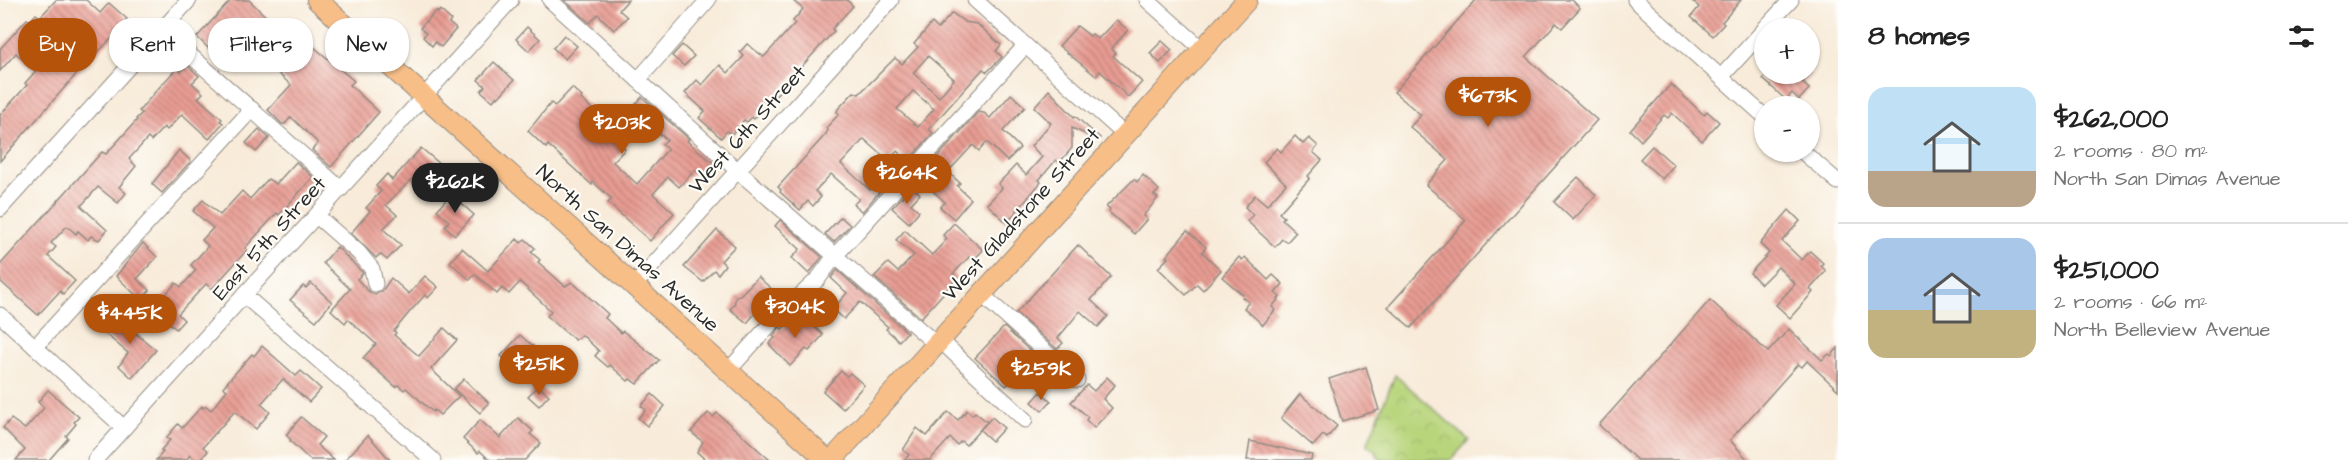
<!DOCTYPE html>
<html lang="en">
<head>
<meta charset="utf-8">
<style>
	:root { --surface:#fff; --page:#f2f2f2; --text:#222; --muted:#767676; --line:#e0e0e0; --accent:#b45309 }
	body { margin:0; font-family:"Architects Daughter",sans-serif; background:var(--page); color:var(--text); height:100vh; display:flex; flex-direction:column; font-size:22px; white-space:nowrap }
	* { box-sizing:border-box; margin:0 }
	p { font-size:20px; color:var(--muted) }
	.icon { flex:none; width:33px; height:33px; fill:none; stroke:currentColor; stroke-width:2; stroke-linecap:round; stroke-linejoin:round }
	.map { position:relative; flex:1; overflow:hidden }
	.drawer { display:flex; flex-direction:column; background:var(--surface); width:510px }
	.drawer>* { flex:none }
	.top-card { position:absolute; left:18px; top:18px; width:570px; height:54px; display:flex; gap:12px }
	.tools { position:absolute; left:1754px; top:18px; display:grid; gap:12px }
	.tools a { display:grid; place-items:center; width:66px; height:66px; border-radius:50%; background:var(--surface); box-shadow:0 2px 4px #0004; font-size:30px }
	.price { position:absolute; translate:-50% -51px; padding:0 14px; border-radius:21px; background:var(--accent); color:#fff; font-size:20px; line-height:39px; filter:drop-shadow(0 2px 3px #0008) }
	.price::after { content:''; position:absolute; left:50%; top:36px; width:18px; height:14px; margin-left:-9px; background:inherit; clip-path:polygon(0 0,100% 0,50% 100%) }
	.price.active { background:#222; color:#fff }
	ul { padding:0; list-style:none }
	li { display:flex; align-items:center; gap:18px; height:150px; padding:0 30px }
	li+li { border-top:2px solid var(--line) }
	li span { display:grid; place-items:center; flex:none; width:168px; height:120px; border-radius:18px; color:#555 }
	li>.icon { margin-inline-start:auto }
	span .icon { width:72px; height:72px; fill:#fffc; stroke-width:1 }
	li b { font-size:26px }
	h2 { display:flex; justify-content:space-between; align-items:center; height:72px; padding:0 30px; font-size:26px }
	.pill { padding:0 21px; border-radius:24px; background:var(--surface); box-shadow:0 2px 4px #0004; font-size:21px; line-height:54px }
	.pill.active { background:var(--accent); color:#fff }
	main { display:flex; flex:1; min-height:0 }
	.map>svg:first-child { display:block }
	.park { fill:url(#park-crowns); stroke:#728053; stroke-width:1.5 }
	.building { fill:url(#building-back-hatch); fill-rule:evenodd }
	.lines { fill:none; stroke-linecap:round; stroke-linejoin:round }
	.minor-casing { stroke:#928b82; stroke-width:17 }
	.major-casing { stroke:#928b82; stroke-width:22 }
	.minor { stroke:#fff; stroke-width:15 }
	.major { stroke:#f7be87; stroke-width:20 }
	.labels { text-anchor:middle; stroke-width:4.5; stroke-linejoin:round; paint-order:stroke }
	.street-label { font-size:21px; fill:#2b2b2b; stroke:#fdfcf7 }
</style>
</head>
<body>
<main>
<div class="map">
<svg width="1838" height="460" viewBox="0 0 1838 460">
	<defs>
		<pattern id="park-crowns" width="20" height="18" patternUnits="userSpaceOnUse" patternTransform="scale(1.5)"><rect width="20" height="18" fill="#b8d57b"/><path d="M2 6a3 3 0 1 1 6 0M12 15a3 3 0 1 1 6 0" fill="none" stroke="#9eb76a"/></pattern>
		<pattern id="building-back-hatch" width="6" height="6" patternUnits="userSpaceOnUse" patternTransform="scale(1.5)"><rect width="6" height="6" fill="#e89c93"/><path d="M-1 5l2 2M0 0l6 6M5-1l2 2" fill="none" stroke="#bc7f78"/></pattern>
	</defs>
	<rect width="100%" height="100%" fill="#fdfcf7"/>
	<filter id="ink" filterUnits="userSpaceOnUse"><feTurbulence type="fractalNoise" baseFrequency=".0167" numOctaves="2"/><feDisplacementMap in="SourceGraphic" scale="12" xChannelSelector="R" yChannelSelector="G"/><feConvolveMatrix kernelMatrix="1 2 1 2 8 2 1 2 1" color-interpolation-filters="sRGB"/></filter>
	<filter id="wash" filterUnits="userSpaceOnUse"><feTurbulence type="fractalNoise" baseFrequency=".008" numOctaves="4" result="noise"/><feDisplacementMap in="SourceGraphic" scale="24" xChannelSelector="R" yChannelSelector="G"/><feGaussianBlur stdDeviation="1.35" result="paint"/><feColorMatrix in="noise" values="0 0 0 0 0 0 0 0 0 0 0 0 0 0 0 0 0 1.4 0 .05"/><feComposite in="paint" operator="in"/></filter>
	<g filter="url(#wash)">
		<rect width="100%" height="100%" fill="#f8ebd9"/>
		<polygon class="park" points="1395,375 1469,440 1451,460 1381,460 1374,450 1367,445"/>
		<g id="blocks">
			<g class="building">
				<polygon points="56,0 86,0 100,13 109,3 127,19 113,34 114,36 80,70 0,161 0,115 27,85 25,83 36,71 16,53 0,71 0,49 27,19 30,21 36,14 40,17"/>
				<polygon points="231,0 249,0 292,42 296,38 311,51 314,47 354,81 350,85 379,112 331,167 312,150 318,143 291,117 285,124 282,124 268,110 291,85 271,67 276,62 266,54 272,45 254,28 251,32 235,18 208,48 197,37"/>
				<polygon points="564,0 628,0 619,10 627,17 614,30 598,14 590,23"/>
				<polygon points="792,0 847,0 853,6 832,29 834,31 754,119 752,117 747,122 744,120 731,135 727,131 721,138 699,118 705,111 685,93 697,80 702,85 720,65 728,73 744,56 740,52 747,44 764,57 795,23 793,21 803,9"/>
				<polygon points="1476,0 1572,0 1580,8 1562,28 1556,23 1526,57 1597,120 1411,328 1388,307 1466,220 1426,185 1448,160 1410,127 1421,115 1394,92"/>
				<polygon points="1691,0 1741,0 1722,22 1724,24 1713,36 1691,17 1699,7"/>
				<polygon points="440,10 451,20 449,23 456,29 441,47 435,42 432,46 423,37 426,33 420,28 436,11 438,13"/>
				<path d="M952 13 965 22 977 24 984 30 1001 45 996 51 1002 57 987 72 983 69 929 129 933 133 908 161 897 151 889 161 864 139 841 164 870 190 881 178 887 183 862 212 854 204 859 199 831 174 815 191 821 197 813 206 808 201 800 210 780 192 781 190 778 187 826 134 828 130 826 128 839 114 837 112 838 109 854 92 859 94 895 58 902 64 918 47 914 44 932 23 938 29ZM928 56 954 79 939 97 913 73ZM913 91 934 109 918 127 897 109Z"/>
				<polygon points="1116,20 1128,30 1111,49 1116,53 1113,56 1142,82 1128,97 1100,71 1096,76 1059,46 1077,26 1090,36 1092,34 1098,39"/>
				<polygon points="527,27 540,39 529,51 516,39"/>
				<polygon points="564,35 577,46 565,59 553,48"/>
				<polygon points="1162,41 1172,50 1160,63 1150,53"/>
				<polygon points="682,45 694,56 684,66 672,56"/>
				<polygon points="494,62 514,80 498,98 497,96 493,101 481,91 485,86 478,80"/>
				<polygon points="187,65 199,76 192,83 203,93 198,98 222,119 220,121 223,123 209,139 182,114 167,130 164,127 151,141 148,138 129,159 136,166 119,187 126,193 118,203 98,187 81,206 107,230 99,240 91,236 88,240 78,231 76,234 67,226 51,243 56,247 48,256 75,281 63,294 60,291 38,315 0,281 0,265 102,152 106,154 137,120 136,119 142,113 139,111 155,92 177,68 181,72"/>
				<polygon points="1768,74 1810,74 1802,82 1809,89 1799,100 1792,93 1786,100 1763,79"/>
				<polygon points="1671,84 1704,115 1707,111 1719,122 1702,141 1672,113 1668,118 1664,115 1641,141 1630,130"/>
				<path d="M572 88 582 97 581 99 602 117 604 115 609 120 618 109 626 116 642 97 689 139 687 141 715 164 703 177 695 170 679 187 668 177 653 194 674 213 650 241 608 203 612 199 593 182 592 185 548 145 546 148 528 131 551 103 555 106ZM644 120 667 140 662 144 668 149 637 184 613 162 625 149 622 145Z"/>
				<polygon points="1049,90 1074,117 1075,116 1100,138 1098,140 1072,128 1072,148 1059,163 1056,160 1039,180 1041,182 1007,223 987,204 1002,188 998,184 1016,165 1026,175 1042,157 1031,146 1051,123 1034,107"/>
				<polygon points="1011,94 1025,107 1003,131 1020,148 1007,161 987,142 979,151 973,145 948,172 960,183 957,186 971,199 954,219 940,207 945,202 926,185 936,174 929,167 978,112 984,113 990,118"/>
				<polygon points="259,129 269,138 256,152 246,143"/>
				<polygon points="1295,136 1303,144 1309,138 1318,146 1313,152 1322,160 1308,176 1310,178 1279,213 1284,217 1282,219 1296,232 1287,242 1282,239 1275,247 1247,221 1253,215 1245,207 1255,195 1267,205 1286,184 1264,162 1277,148 1281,152"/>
				<polygon points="1652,146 1674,165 1662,179 1640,159"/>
				<polygon points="421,148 440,164 420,186 412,179 386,205 397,215 383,229 401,245 387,260 380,254 376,258 351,233 370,211 366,208 381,191 376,186 387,174 392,180"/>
				<polygon points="179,150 191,161 162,193 152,184"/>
				<polygon points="296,162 313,177 279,215 277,213 245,248 247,250 212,289 206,284 178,314 184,320 176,329 153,308 176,283 181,287 196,270 191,265 208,246 202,240 213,228 193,211 203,200 220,215 242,191 250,199 268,179 276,184"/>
				<polygon points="1143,175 1159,190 1154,195 1158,198 1143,216 1147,219 1134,234 1111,214 1109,212 1110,210 1106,207 1134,179 1137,182"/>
				<polygon points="1578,177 1596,195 1573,220 1554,202"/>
				<polygon points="912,186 920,194 911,204 919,211 909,223 892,208"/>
				<polygon points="451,194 474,215 455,235 445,226 449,221 437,210"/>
				<polygon points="1789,210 1800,221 1782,241 1802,260 1810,251 1823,263 1821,266 1826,271 1810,289 1813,292 1790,318 1776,305 1795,284 1778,267 1761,284 1750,273 1769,253 1760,244"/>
				<polygon points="841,217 850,225 834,242 825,234"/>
				<polygon points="780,220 822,257 809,274 792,258 800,249 775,226"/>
				<polygon points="954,223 983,250 973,261 969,257 953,274 957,278 921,318 874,277 888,263 898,272 914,255 896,240 905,230 932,255 947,239 943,235"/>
				<polygon points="717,230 735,246 721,261 725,265 718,274 714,270 703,282 684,267"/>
				<polygon points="1187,231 1206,247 1202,252 1221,270 1203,290 1197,284 1186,295 1158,268 1168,258 1166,257"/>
				<polygon points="517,239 521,243 525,239 535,248 531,252 540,260 538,262 565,286 572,282 608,314 605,318 621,333 623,331 659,360 637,384 630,379 628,381 610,365 608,367 595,356 599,351 582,335 575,340 557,325 547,316 551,311 520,282 509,294 502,288 497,294 475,274 470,280 450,262 462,248 488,271"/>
				<polygon points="143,243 157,257 137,279 150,290 141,300 116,276"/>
				<polygon points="1078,245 1111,277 1091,300 1108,316 1098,327 1080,311 1058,338 1063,343 1057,349 1016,313"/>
				<polygon points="337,247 363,273 357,279 368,291 375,295 382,291 391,278 409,294 425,276 438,287 428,298 425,295 408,314 394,331 396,333 394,335 419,356 444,328 457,340 431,369 459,396 440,415 434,410 433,412 406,388 404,390 398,385 396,387 363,358 376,344 348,319 345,323 331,310 350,289 323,263"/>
				<polygon points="1239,257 1242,260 1245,257 1268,280 1273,275 1283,284 1275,293 1280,297 1272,307 1275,310 1263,325 1244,308 1249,302 1242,297 1243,295 1222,277"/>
				<polygon points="837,270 907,332 899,341 886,329 888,327 860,302 844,319 833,309 847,293 831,278"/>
				<polygon points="758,277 774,291 747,323 730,309 734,305 736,296 740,295"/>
				<polygon points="311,283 332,302 316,321 290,300 303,286 306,288"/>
				<polygon points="1710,300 1768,352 1789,329 1822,360 1829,354 1831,356 1838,348 1838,390 1807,361 1802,367 1798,364 1730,440 1748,460 1637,460 1599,425"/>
				<polygon points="121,313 135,325 132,330 156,350 132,378 119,366 128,353 103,332"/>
				<polygon points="799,313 823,335 809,351 806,349 790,366 769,344 775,338 773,336 780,327 782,329"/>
				<polygon points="1004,327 1041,361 1037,377 1020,373 1006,386 975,358"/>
				<polygon points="520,335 541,353 522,374 501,356"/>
				<polygon points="262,346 296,376 301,371 321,389 309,402 283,379 261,404 270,412 256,429 235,411 203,447 208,451 200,460 195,460 190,455 186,460 156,460 163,452 161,450 170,440 166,438 178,424 182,428 202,406 203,408 206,406 211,410 227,390 223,387 252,354 254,356"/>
				<polygon points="1366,367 1379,410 1342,421 1329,379"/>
				<polygon points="841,371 847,376 850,373 864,385 843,409 823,391"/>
				<polygon points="1107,377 1115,385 1103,399 1112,408 1094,428 1086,420 1088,417 1071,402 1087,385 1094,391"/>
				<polygon points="464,379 489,403 480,413 454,389"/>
				<polygon points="538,386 549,395 539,406 528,396"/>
				<polygon points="48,390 79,417 74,422 76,424 66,436 68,438 49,460 16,460 25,450 3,428 11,419 25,429 44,408 38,402"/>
				<polygon points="1041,392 1051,401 1042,411 1032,402"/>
				<polygon points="652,394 665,406 647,426 638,418 646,410 641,406"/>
				<polygon points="1300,394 1337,426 1327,438 1323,435 1313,446 1281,418"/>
				<polygon points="967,410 972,415 975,412 987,422 966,445 961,441 957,445 950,438 930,460 904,460 909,455 903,450 917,428 927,436 948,412 958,420"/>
				<polygon points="708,413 713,417 717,413 770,460 706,460 697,452 703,442 691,432"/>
				<polygon points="301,417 324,437 317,445 334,460 310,460 290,441 291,440 286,435"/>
				<polygon points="992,417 1004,428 992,441 980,430"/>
				<polygon points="518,418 533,431 530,434 541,443 525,460 490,460 480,451 478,453 463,439 480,420 500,438"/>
				<polygon points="368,435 390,460 345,460"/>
				<polygon points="1250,441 1312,455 1311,460 1247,460"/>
			</g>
		</g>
	</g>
	<g filter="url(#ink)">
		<use href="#blocks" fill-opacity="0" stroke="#928b82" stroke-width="1.5"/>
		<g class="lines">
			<defs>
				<g id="minor">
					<polyline points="550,0 738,171 936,344"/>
					<polyline points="975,0 1125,135"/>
					<polyline points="1147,0 1202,49"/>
					<polyline points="1635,0 1764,116"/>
					<polyline points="1765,28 1791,0"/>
					<polyline points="162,30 341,189"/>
					<polyline points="1721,77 1764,30"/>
					<polyline points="638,80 708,0"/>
					<polyline points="1803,152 1838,182"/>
					<polyline points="0,209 189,0"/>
					<polyline points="317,216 359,253 372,269 375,284"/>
					<polyline points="634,286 891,0"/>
					<polyline points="981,294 1077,380"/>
					<polyline points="245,296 433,460"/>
					<polyline points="0,315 124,428"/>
					<polyline points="940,340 1025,420"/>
					<polyline points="35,347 252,109"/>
					<polyline points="728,371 774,320 818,279 835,256 1025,46"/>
					<polyline points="95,460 511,0"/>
				</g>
				<g id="major">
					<polyline points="317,0 827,460"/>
					<polyline points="832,460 1247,0"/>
				</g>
			</defs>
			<use href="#minor" class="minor-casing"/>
			<use href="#major" class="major-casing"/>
			<use href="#minor" class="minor"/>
			<use href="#major" class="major"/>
		</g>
	</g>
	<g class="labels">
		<g class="street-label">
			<text transform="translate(747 129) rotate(-48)" y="7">West 6th Street</text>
			<text transform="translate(1021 214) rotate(-48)" y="7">West Gladstone Street</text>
			<text transform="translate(269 238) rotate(-48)" y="7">East 5th Street</text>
			<text transform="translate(628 248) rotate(42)" y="7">North San Dimas Avenue</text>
		</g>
	</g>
</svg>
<div class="tools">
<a>+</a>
<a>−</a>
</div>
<b class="price" style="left:1488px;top:128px">$673K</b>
<b class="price" style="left:622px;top:155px">$203K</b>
<b class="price" style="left:907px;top:205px">$264K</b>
<b class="price active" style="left:455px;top:214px">$262K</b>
<b class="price" style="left:795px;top:339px">$304K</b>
<b class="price" style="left:130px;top:345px">$445K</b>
<b class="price" style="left:539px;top:396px">$251K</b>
<b class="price" style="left:1041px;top:401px">$259K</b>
<div class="top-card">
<a class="pill active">Buy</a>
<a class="pill">Rent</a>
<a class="pill">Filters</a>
<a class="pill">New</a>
</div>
</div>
<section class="drawer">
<h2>8 homes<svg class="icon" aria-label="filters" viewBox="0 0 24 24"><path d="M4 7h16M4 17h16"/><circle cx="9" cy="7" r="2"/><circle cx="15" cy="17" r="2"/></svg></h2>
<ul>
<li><span style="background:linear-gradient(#bfe0f5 70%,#b9a48a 0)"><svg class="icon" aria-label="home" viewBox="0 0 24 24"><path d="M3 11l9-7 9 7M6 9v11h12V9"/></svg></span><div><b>$262,000</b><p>2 rooms · 80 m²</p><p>North San Dimas Avenue</p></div></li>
<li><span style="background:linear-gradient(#a9c7e8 60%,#c2b280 0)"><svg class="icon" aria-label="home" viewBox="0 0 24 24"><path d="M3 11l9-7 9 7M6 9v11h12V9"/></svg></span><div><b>$251,000</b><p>2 rooms · 66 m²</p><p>North Belleview Avenue</p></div></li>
</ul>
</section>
</main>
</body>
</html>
